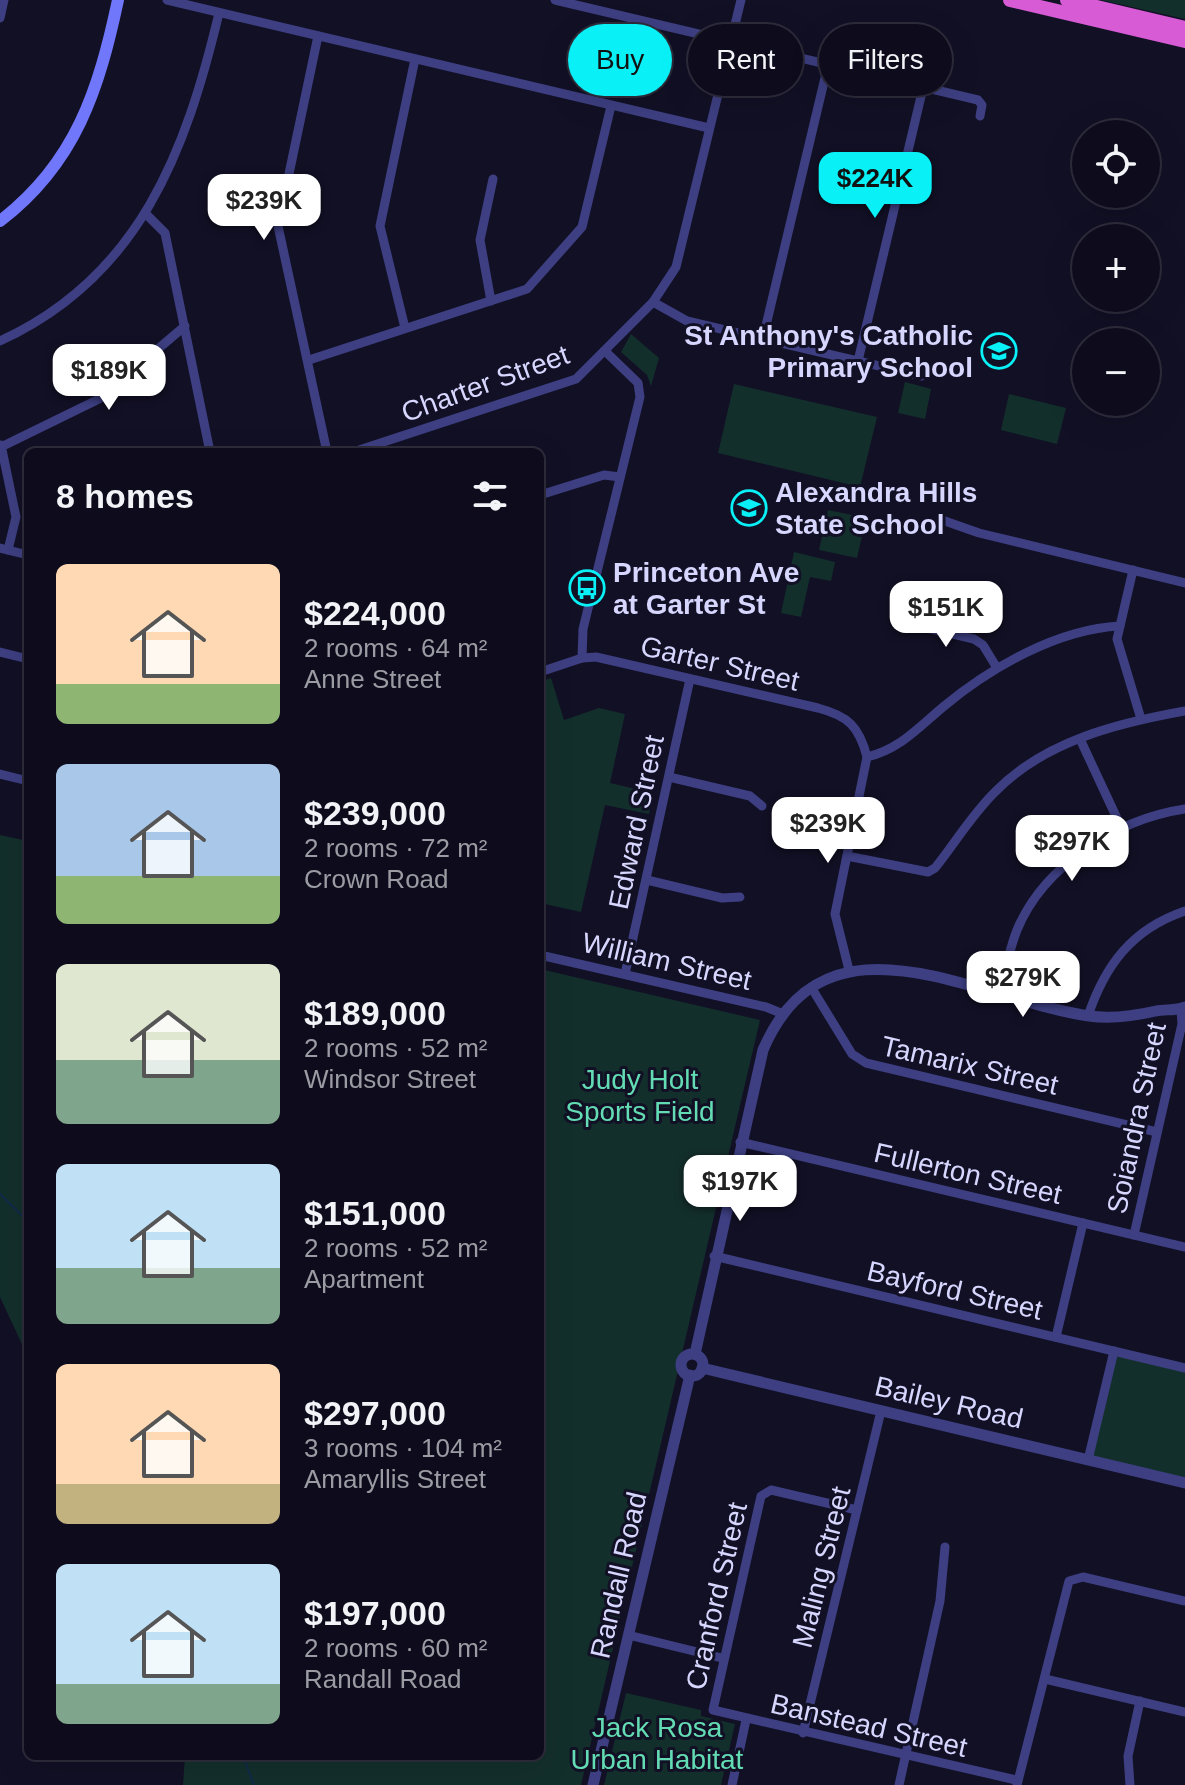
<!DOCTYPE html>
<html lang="en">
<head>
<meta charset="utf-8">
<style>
	:root { --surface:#0e0c1c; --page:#1c1a29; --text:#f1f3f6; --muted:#9b9ba3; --line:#2e2c3b; --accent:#09f1f6 }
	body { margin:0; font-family:Arial,sans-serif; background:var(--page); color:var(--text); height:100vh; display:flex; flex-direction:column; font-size:30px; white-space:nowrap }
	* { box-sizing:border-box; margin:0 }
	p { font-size:26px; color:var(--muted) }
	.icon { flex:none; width:44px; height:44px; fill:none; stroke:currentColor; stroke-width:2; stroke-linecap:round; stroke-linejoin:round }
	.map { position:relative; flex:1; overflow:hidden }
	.side { position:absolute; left:24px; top:448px; width:520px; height:1312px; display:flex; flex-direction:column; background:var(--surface); border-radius:12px; box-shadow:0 8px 32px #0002,0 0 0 2px var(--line) }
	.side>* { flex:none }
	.hud { position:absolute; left:568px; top:24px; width:496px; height:72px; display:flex; gap:16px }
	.tools { position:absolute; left:1072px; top:120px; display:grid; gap:16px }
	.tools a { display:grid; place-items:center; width:88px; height:88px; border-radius:50%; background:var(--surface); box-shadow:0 8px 32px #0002,0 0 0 2px var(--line); font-size:40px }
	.price { position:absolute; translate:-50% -68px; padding:0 18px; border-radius:16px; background:#fff; color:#222; font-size:26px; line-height:52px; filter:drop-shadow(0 2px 4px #0008) }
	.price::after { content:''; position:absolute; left:50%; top:48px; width:24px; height:18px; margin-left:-12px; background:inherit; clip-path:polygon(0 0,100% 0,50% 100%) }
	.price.selected { background:var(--accent); color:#111 }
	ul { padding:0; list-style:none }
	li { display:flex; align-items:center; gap:24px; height:200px; padding:0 32px }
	li span { display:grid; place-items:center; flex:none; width:224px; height:160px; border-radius:12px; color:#555 }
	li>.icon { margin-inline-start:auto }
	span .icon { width:96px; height:96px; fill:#fffc; stroke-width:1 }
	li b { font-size:34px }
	h2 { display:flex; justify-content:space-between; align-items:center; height:96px; padding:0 32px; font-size:34px }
	.chip { padding:0 28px; border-radius:36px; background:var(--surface); box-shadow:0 8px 32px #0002,0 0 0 2px var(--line); font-size:28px; line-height:72px }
	.chip.selected { background:var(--accent); color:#111 }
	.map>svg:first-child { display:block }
	.green { fill:#132f2c }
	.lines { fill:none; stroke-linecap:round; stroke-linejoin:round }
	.stream { stroke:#102a49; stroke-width:2 }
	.minor { stroke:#3d3f82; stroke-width:9 }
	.tertiary { stroke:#3d3f82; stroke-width:11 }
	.secondary { stroke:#7077fa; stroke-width:12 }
	.trunk { stroke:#d65bd4; stroke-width:14 }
	.labels { text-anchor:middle; stroke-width:6; stroke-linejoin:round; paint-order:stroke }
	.poi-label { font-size:28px; font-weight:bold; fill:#d7d6fe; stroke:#121025; text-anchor:start }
	.street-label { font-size:28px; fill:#d7d6fe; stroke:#121025 }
	.park-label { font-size:28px; fill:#63dcb4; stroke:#121025 }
</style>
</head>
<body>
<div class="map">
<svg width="1185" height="1785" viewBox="0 0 1185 1785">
	<rect width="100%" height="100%" fill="#121025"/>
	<g class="green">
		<polygon points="1101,0 1185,0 1185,19"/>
		<polygon points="631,334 659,358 651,386 647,375 621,352"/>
		<polygon points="905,382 931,389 925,419 898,413"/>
		<polygon points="734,384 877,417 860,487 718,453"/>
		<polygon points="1009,394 1066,408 1057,444 1001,430"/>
		<polygon points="828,510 866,518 857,558 819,550"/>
		<polygon points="794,552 835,562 831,581 810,577 801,617 781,613"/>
		<polygon points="551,678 564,720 599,708 625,714 610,783 653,793 649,814 605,805 581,912 540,903 540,727 543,726 540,682"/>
		<polygon points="0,835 28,841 28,1357 0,1297"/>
		<polygon points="540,969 760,1020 581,1785 183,1785 185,1756 540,1756"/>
		<polygon points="1114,1351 1185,1368 1185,1483 1088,1460"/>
		<polygon points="626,1693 701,1710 701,1716 735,1724 721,1785 604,1785"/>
	</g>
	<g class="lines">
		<g class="stream">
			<polyline points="0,1194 28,1221"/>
			<polyline points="243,1756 254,1785"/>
		</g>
		<g class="minor">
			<polyline points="167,0 709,128"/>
			<polyline points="555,0 978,100 982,105 980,116"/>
			<polyline points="0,18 4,0"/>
			<polyline points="318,36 278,226 327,452"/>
			<polyline points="146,214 165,233 210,452"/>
			<polyline points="491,301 480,240 493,179"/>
			<polyline points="653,302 687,321 922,376"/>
			<polyline points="405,328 380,226 415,59"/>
			<polyline points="763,338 828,65"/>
			<path d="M0 341C140 277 186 151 219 13"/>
			<polyline points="309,360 527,289 582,227 611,106"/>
			<polyline points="858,361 923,88"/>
			<polyline points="1,445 16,517 8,550"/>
			<polyline points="1,447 99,399 185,326"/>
			<polyline points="353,452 576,379 653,302 676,267 741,0"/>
			<polyline points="540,495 604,475 620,477"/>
			<polyline points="942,520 979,533 1185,583"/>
			<polyline points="0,548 28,555"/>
			<polyline points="1133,570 1117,639 1141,719"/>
			<polyline points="902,622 974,639 983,645 997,668"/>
			<polyline points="0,652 28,659"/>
			<polyline points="582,658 583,629 640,397 638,383 606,352"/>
			<path d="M540 672 582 658 596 657 818 708C848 716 859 726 867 757L835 914 849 970"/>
			<polyline points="1080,739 1121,827"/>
			<path d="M867 757C900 749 918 728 943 707 990 668 1057 629 1120 626"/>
			<polyline points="0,774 28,781"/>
			<polyline points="669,777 750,796 762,806"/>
			<path d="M847 856 928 872 935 868C955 843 973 813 996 791 1045 741 1118 723 1185 711"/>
			<polyline points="647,880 722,898 740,897"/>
			<polyline points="540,955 766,1007 783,1014"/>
			<polyline points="625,974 690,679"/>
			<polyline points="811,987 852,1054 866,1063 1157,1132"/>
			<path d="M999 995C1005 973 1009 950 1017 930 1044 865 1118 819 1185 809"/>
			<path d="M1088 1016C1105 965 1132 929 1185 911"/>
			<polyline points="740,1142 1185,1247"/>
			<polyline points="1134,1235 1182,1024 1181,1010"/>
			<polyline points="714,1256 1185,1368"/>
			<polyline points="1056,1337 1083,1223"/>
			<polyline points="1088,1460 1114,1351"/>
			<polyline points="857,1510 771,1490 761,1496 713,1710 1016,1780"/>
			<polyline points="628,1635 722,1658"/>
			<polyline points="1045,1679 1185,1712"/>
			<polyline points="803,1733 881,1411"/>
			<polyline points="732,1785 746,1720"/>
			<polyline points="899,1785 940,1601 945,1547"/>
			<polyline points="1017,1785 1069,1581 1083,1577 1185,1601"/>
			<polyline points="1130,1785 1128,1756 1140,1701"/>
		</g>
		<g class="tertiary">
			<path d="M695 1354 763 1050C826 902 977 1000 1089 1016 1111 1019 1134 1016 1156 1011 1165 1009 1177 1011 1185 1007"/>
			<circle cx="692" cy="1365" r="11"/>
			<polyline points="702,1368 1185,1483"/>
			<polyline points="593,1785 690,1375"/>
		</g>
		<path class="secondary" d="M0 221C76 163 99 89 118 0"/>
		<g class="trunk">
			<polyline points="1010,0 1185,41"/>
			<polyline points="1067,0 1185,28"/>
		</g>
	</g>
	<defs>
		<symbol id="school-ring" viewBox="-11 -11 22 22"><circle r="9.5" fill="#121025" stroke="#09f1f6" stroke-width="1.5"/><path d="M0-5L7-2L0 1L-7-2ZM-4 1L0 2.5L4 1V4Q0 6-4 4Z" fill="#09f1f6"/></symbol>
		<symbol id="bus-ring" viewBox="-11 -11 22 22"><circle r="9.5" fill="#121025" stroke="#09f1f6" stroke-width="1.5"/><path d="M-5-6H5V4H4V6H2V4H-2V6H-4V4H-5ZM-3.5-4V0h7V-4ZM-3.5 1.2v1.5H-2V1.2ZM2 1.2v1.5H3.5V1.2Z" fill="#09f1f6"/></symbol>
	</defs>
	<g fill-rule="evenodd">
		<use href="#school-ring" x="979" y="331" width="40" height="40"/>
		<use href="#school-ring" x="729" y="488" width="40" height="40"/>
		<use href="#bus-ring" x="567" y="568" width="40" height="40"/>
	</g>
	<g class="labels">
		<g class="poi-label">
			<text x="973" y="345" text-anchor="end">St Anthony's Catholic<tspan x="973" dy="32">Primary School</tspan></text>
			<text x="775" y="502">Alexandra Hills<tspan x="775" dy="32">State School</tspan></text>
			<text x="613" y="582">Princeton Ave<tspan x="613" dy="32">at Garter St</tspan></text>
		</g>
		<g class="street-label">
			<text transform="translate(485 383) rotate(-20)" y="10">Charter Street</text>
			<text transform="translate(720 663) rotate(13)" y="10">Garter Street</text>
			<text transform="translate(636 822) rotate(-78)" y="10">Edward Street</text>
			<text transform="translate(667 961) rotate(13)" y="10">William Street</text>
			<text transform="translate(970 1065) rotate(13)" y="10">Tamarix Street</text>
			<text transform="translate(1136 1118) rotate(-78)" y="10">Soiandra Street</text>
			<text transform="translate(968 1173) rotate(13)" y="10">Fullerton Street</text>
			<text transform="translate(955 1290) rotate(13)" y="10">Bayford Street</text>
			<text transform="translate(949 1402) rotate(13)" y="10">Bailey Road</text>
			<text transform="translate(821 1567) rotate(-76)" y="10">Maling Street</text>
			<text transform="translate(618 1575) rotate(-77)" y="10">Randall Road</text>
			<text transform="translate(716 1596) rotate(-77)" y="10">Cranford Street</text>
			<text transform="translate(869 1725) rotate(13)" y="10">Banstead Street</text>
		</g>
		<g class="park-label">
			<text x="640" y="1089">Judy Holt<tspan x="640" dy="32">Sports Field</tspan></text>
			<text x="657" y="1737">Jack Rosa<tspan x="657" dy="32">Urban Habitat</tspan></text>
		</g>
	</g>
</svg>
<div class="tools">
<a><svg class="icon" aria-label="locate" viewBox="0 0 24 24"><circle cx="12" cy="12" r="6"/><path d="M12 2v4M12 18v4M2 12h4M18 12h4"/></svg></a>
<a>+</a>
<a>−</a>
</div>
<b class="price selected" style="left:875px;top:220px">$224K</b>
<b class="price" style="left:264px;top:242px">$239K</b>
<b class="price" style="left:109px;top:412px">$189K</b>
<b class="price" style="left:946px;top:649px">$151K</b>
<b class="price" style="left:828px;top:865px">$239K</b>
<b class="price" style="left:1072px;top:883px">$297K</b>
<b class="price" style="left:1023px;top:1019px">$279K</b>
<b class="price" style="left:740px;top:1223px">$197K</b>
<div class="hud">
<a class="chip selected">Buy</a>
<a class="chip">Rent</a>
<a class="chip">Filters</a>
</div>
<section class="side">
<h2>8 homes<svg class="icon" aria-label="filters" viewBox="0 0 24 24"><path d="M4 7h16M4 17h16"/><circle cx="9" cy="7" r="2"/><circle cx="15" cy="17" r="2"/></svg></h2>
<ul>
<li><span style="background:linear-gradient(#ffd9b3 75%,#8fb573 0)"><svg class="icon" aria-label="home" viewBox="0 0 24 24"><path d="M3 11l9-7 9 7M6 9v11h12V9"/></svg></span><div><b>$224,000</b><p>2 rooms · 64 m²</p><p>Anne Street</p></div></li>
<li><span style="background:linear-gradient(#a9c7e8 70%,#8fb573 0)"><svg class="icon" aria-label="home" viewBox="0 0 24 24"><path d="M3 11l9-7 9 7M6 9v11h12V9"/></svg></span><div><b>$239,000</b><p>2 rooms · 72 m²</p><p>Crown Road</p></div></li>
<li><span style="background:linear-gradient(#dfe7d0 60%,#7fa58c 0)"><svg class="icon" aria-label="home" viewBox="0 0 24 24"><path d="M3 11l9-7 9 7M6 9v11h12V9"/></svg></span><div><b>$189,000</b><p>2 rooms · 52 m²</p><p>Windsor Street</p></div></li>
<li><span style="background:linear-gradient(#bfe0f5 65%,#7fa58c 0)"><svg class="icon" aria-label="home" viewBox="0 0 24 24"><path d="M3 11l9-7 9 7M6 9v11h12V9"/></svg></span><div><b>$151,000</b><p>2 rooms · 52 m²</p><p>Apartment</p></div></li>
<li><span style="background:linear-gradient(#ffd9b3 75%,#c2b280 0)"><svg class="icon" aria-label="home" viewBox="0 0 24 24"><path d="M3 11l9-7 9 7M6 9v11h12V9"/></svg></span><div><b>$297,000</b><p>3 rooms · 104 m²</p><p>Amaryllis Street</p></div></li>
<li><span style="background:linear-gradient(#bfe0f5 75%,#7fa58c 0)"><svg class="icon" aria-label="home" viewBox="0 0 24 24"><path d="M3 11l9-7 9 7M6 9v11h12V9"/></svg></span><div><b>$197,000</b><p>2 rooms · 60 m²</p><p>Randall Road</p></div></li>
</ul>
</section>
</div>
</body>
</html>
